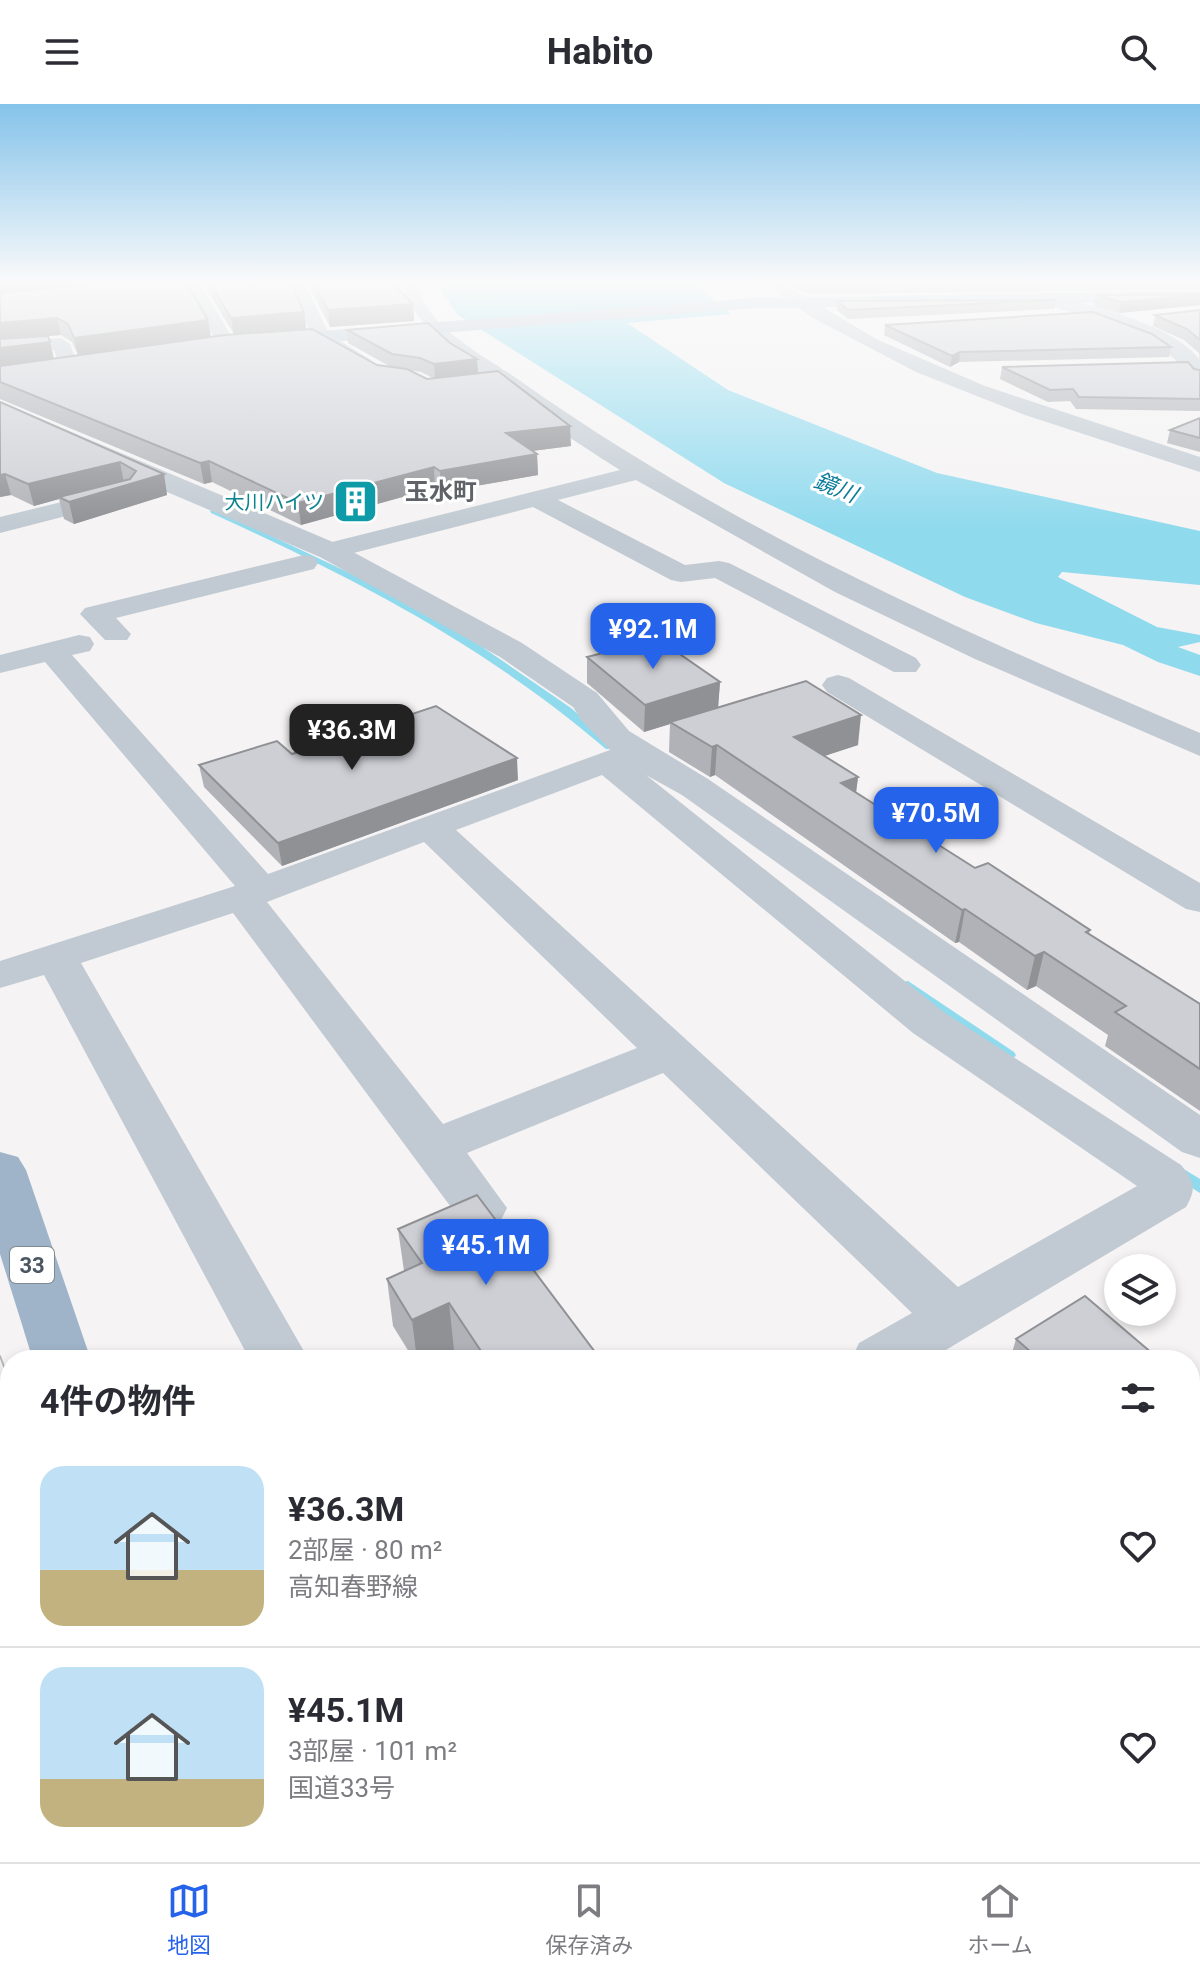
<!DOCTYPE html>
<html lang="ja">
<head>
<meta charset="utf-8">
<style>
	:root { --surface:#fff; --page:#f2f2f3; --text:#2b2b33; --muted:#7c7c81; --line:#e1e1e2; --accent:#2563eb }
	body { margin:0; font-family:Roboto,"Noto Sans JP",sans-serif; background:var(--page); color:var(--text); height:100vh; display:flex; flex-direction:column; font-size:30px; white-space:nowrap }
	* { box-sizing:border-box; margin:0 }
	p { font-size:26px; color:var(--muted) }
	.icon { flex:none; width:44px; height:44px; fill:none; stroke:currentColor; stroke-width:2; stroke-linecap:round; stroke-linejoin:round }
	.map { position:relative; flex:1; overflow:hidden }
	.panel { position:absolute; left:0px; top:1246px; width:1200px; height:512px; display:flex; flex-direction:column; background:var(--surface); border-radius:32px 32px 0 0; box-shadow:0 4px 12px #0003 }
	.panel>* { flex:none }
	.fabs { position:absolute; left:1104px; top:1150px; display:grid; gap:16px }
	.fabs a { display:grid; place-items:center; width:72px; height:72px; border-radius:50%; background:var(--surface); box-shadow:0 4px 12px #0003; font-size:40px }
	.price { position:absolute; translate:-50% -68px; padding:0 18px; border-radius:16px; background:var(--accent); color:#fff; font-size:26px; line-height:52px; filter:drop-shadow(0 2px 4px #0008) }
	.price::after { content:''; position:absolute; left:50%; top:48px; width:24px; height:18px; margin-left:-12px; background:inherit; clip-path:polygon(0 0,100% 0,50% 100%) }
	.price.selected { background:#222; color:#fff }
	ul { padding:0; list-style:none }
	li { display:flex; align-items:center; gap:24px; height:200px; padding:0 40px }
	li+li { border-top:2px solid var(--line) }
	li span { display:grid; place-items:center; flex:none; width:224px; height:160px; border-radius:24px; color:#555 }
	li>.icon { margin-inline-start:auto }
	span .icon { width:96px; height:96px; fill:#fffc; stroke-width:1 }
	li b { font-size:34px }
	h2 { display:flex; justify-content:space-between; align-items:center; height:96px; padding:0 40px; font-size:34px }
	header { display:flex; justify-content:space-between; align-items:center; height:104px; padding:0 40px; background:var(--surface); font-size:36px; font-weight:700 }
	.dock { display:flex; justify-content:space-around; align-items:center; height:112px; border-top:2px solid var(--line); background:var(--surface); font-size:22px; color:var(--muted) }
	.dock a { display:grid; justify-items:center; gap:4px }
	.dock .selected { color:var(--accent) }
	.map>svg:first-child { display:block }
	.water { fill:#90daee }
	.lines { fill:none; stroke-linecap:round; stroke-linejoin:round }
	.stream { fill:#90daee; fill-rule:evenodd }
	.minor { fill:#c1cad2; fill-rule:evenodd }
	.tertiary { fill:#c1cad2; fill-rule:evenodd }
	.primary { fill:#b3c2d1; fill-rule:evenodd }
	.trunk { fill:#9fb4c9; fill-rule:evenodd }
	.tram-far1 { stroke:#b5b8bd; stroke-width:2 }
	.tram { stroke:#b5b8bd; stroke-width:3 }
	.wall { fill:#b0b2b7; fill-rule:evenodd }
	.shaded-wall { fill:#909195 }
	.building { fill:#cdcfd5; stroke:#909195; stroke-width:2 }
	.labels { text-anchor:middle; stroke-width:6; stroke-linejoin:round; paint-order:stroke }
	.far-culture-label { font-size:20px; fill:#0d838f; stroke:#fff; text-anchor:end }
	.far-water-label { font-size:22px; font-style:italic; fill:#0c7c9b; stroke:#fff }
	.shield { fill:#fff; stroke:#808990; stroke-width:2 }
	.shield-label { font-size:22px; font-weight:bold; fill:#4a5661 }
	.far-quarter-label { font-size:24px; font-weight:bold; fill:#5f6368; stroke:#fff }
</style>
</head>
<body>
<header><svg class="icon" aria-label="menu" viewBox="0 0 24 24"><path d="M4 6h16M4 12h16M4 18h16"/></svg>Habito<svg class="icon" aria-label="search" viewBox="0 0 24 24"><circle cx="10" cy="10" r="6"/><path d="M15 15l6 6"/></svg></header>
<div class="map">
<svg width="1200" height="1758" viewBox="0 0 1200 1758">
	<rect width="100%" height="100%" fill="#f5f3f3"/>
	<polygon class="water" points="441,178 693,178 731,210 627,219 728,286 937,369 1200,427 1200,481 1062,468 1058,473 1157,523 1200,531 1200,538 1178,543 1200,551 1200,572 1158,558 1123,541 1036,519 965,493 724,379 458,211 443,190"/>
	<g class="lines">
		<g class="stream">
			<path d="M214 405 373 480 475 538 571 604 616 643 614 645H606C484 541 356 475 211 409L210 407Z"/>
			<polygon points="908,877 1014,948 1016,951 1014,954 1004,954 903,884 901,881 903,878"/>
			<polygon points="1177,1061 1200,1075 1200,1089 1171,1071 1169,1067 1171,1063"/>
		</g>
		<g class="minor">
			<polygon points="183,178 199,178 236,240 234,244 220,244"/>
			<polygon points="288,178 304,178 329,230 371,256 374,260 371,264 357,264 314,237"/>
			<path d="M401 178H417C424 223 484 251 519 276 730 426 963 528 1200 629V652L975 555 835 488 636 376 558 396 685 461 719 457 729 459 916 554 921 561 916 568H894L715 474 681 478 671 476 533 403 330 455 320 453 317 447 320 441 620 366C573 336 405 230 401 178Z"/>
			<polygon points="763,178 781,178 876,235 985,282 1200,353 1200,368 1025,311 916,268 813,214"/>
			<path d="M1043 189C1087 200 1173 219 1200 256V278L1193 276C1158 225 1093 216 1037 198L1034 194Z"/>
			<polygon points="61,234 70,240 78,261 75,265 61,265 54,246 0,251 0,239"/>
			<polygon points="119,384 131,391 128,396 0,429 0,413"/>
			<polygon points="304,451 314,453 318,459 314,465 116,514 131,530 127,536 105,536 80,510 85,504"/>
			<path d="M79 531 90 533 94 540 90 547 72 551 268 770 610 646 581 616 569 596 573 589 585 586 597 589 629 627 708 675 713 683 708 691 695 694 682 691 646 671 945 909 1181 1061C1194 1077 1197 1084 1186 1103L929 1256H851L859 1239 912 1209 663 969 467 1049 507 1104 500 1118 481 1124 462 1118 233 809 81 859 309 1256H250L44 871 0 884V857L235 782 45 558 0 569V551ZM602 671 913 929 1137 1082 958 1183 456 726ZM424 738 637 944 443 1020 267 798Z"/>
			<polygon points="838,571 849,574 1200,779 1200,808 1186,805 827,588 822,581 827,574"/>
			<polygon points="10,1383 10,1443 0,1447 0,1387"/>
		</g>
		<g class="tertiary">
			<polygon points="0,298 340,441 522,539 597,589 601,596 597,603 585,606 573,603 500,553 320,453 120,368 105,357 0,312"/>
			<polygon points="695,672 708,675 1200,1011 1200,1054 1182,1048 682,691 677,683 682,675"/>
		</g>
		<polygon class="primary" points="1200,187 1200,197 755,204 268,243 259,237 268,231 755,194"/>
		<g class="trunk">
			<polygon points="0,1048 18,1053 26,1066 91,1256 33,1256 0,1150"/>
			<polygon points="0,1491 10,1495 10,1596 0,1592"/>
			<polygon points="24,1748 102,1748 105,1758 27,1758"/>
			<polygon points="195,1748 273,1748 277,1758 199,1758"/>
		</g>
		<polyline class="tram-far1" points="0,1252 10,1278"/>
		<g class="tram">
			<polyline points="0,1332 10,1359"/>
			<polyline points="148,1748 151,1758"/>
			<polyline points="188,1748 192,1758"/>
		</g>
	</g>
	<g class="wall">
		<path d="M0 178H186L211 233 391 263 348 239 347 226 450 239 477 255 478 269 571 342 532 347 537 350 538 371 441 388 435 384 301 421 212 378 204 380 0 295ZM61 231 72 238 78 251 54 255 48 232ZM408 266 421 268 433 274 427 275Z"/>
		<polygon points="202,178 290,178 304,208 306,225 234,230"/>
		<polygon points="307,178 392,178 413,200 414,217 330,223"/>
		<polygon points="782,178 1200,178 1200,185 808,190"/>
		<polygon points="1096,191 1200,191 1200,201 1119,209 1094,202"/>
		<polygon points="1056,196 1054,205 848,215 837,206 837,197"/>
		<polygon points="1200,206 1200,259 1199,249 1184,236 1153,222 1155,211"/>
		<polygon points="885,221 1171,243 1169,253 959,258 950,263 884,231"/>
		<polygon points="1002,263 1200,266 1200,307 1076,305 1070,297 1048,298 1000,275"/>
		<polygon points="0,298 164,370 167,391 74,420 64,415 59,395 34,402 11,391 0,393"/>
		<polygon points="1200,314 1200,348 1167,339 1170,326"/>
		<polygon points="587,553 720,578 718,603 858,641 824,652 858,673 856,689 975,764 1090,826 1089,830 1200,900 1200,1007 1105,942 1108,931 1036,882 1027,886 959,838 955,839 715,671 710,673 669,648 670,620 644,628 587,579"/>
		<polygon points="292,650 518,676 282,762 204,683 199,661"/>
		<polygon points="398,1125 601,1256 460,1256 454,1246 433,1256 414,1256 393,1222 387,1175 404,1167"/>
		<polygon points="1016,1235 1160,1256 1010,1256"/>
		<polygon points="1190,1282 1200,1291 1200,1470 1190,1460"/>
		<polygon points="336,1748 506,1748 511,1758 341,1758"/>
		<polygon points="752,1748 941,1748 949,1758 751,1758"/>
		<polygon points="1071,1748 1161,1748 1149,1758 1079,1758"/>
	</g>
	<g class="shaded-wall">
		<polygon points="0,178 81,178 82,182 0,191"/>
		<polygon points="1200,191 1200,201 1119,209 1121,198"/>
		<polygon points="413,200 414,217 330,223 328,206"/>
		<polygon points="304,208 306,225 234,230 231,214"/>
		<polygon points="57,214 61,231 0,236 0,219"/>
		<polygon points="208,216 211,233 78,252 74,234"/>
		<polygon points="50,238 54,255 0,263 0,244"/>
		<polygon points="960,248 959,258 950,263 952,252"/>
		<polygon points="477,255 478,269 435,275 434,260"/>
		<polygon points="570,322 571,342 507,350 506,329"/>
		<polygon points="537,350 538,371 441,388 440,367"/>
		<polygon points="209,357 212,378 204,380 200,359"/>
		<polygon points="120,358 124,379 59,393 59,395 34,402 28,380"/>
		<polygon points="434,363 435,384 301,421 298,399"/>
		<polygon points="5,370 11,391 0,393 0,371"/>
		<polygon points="164,370 167,391 74,420 69,398"/>
		<polygon points="720,578 718,605 670,618 670,620 644,628 645,601"/>
		<polygon points="861,611 858,641 791,663 794,633"/>
		<polygon points="717,641 715,671 710,673 712,643"/>
		<polygon points="517,654 518,676 282,762 278,739"/>
		<polygon points="858,673 854,704 841,679"/>
		<polygon points="965,805 959,838 955,839 962,806"/>
		<polygon points="1044,848 1036,882 1027,886 1035,852"/>
		<polygon points="449,1199 454,1246 433,1256 417,1256 412,1216"/>
		<polygon points="1200,1694 1200,1709 1190,1723 1190,1702"/>
		<polygon points="0,1700 7,1723 0,1727"/>
		<polygon points="0,1745 4,1758 0,1758"/>
		<polygon points="338,1748 343,1748 345,1757 341,1758"/>
		<polygon points="1136,1748 1161,1748 1149,1758 1128,1758 1131,1753"/>
	</g>
	<g class="building">
		<polygon points="86,178 186,178 208,216 74,234 68,220 57,214 0,219 0,189 85,181"/>
		<polygon points="209,178 290,178 304,208 231,214"/>
		<polygon points="313,178 391,178 413,200 328,206"/>
		<polygon points="804,178 982,178 809,180"/>
		<polygon points="1200,190 1200,191 1121,198 1096,191"/>
		<polygon points="1056,196 848,206 837,197"/>
		<polygon points="1200,206 1200,236 1187,225 1155,211"/>
		<polygon points="1093,208 1152,230 1171,243 960,248 952,252 885,221"/>
		<polygon points="428,219 450,239 477,255 434,260 420,254 392,250 347,226"/>
		<polygon points="312,225 377,261 407,265 427,275 498,267 570,322 506,329 537,350 440,367 434,363 298,399 209,357 200,359 0,278 0,262 225,231"/>
		<polygon points="48,232 50,238 0,244 0,235"/>
		<polygon points="1188,258 1194,265 1200,266 1200,295 1079,293 1073,285 1050,286 1002,263"/>
		<polygon points="0,298 164,370 69,398 59,393 130,375 136,367 120,358 28,380 5,370 0,371"/>
		<polygon points="1200,314 1200,334 1170,326"/>
		<polygon points="658,535 720,578 645,601 587,553"/>
		<polygon points="806,577 861,611 794,633 858,673 841,679 975,764 988,759 1090,826 1086,828 1200,900 1200,965 1115,908 1126,902 1044,848 1035,852 965,805 962,806 717,641 712,643 670,618"/>
		<polygon points="436,602 517,654 278,739 199,661 277,637 292,650"/>
		<polygon points="477,1091 601,1256 487,1256 449,1199 412,1216 387,1175 422,1159 398,1125"/>
		<polygon points="1085,1192 1160,1256 1040,1256 1016,1235"/>
		<polygon points="1190,1282 1200,1291 1200,1403 1190,1394"/>
		<polygon points="1190,1648 1200,1659 1200,1694 1190,1702"/>
		<polygon points="347,1748 506,1748 511,1758 352,1758"/>
		<polygon points="762,1748 941,1748 949,1758 769,1758"/>
		<polygon points="1126,1748 1136,1748 1131,1753"/>
	</g>
	<linearGradient id="sky" x2="0" y2="1"><stop stop-color="#85c3ea"/><stop offset="0.42" stop-color="#fafafa"/><stop offset="1" stop-color="#fafafa" stop-opacity="0"/></linearGradient>
	<rect width="1200" height="424" fill="url(#sky)"/>
	<defs>
		<symbol id="building-square" viewBox="-11 -11 22 22"><rect x="-9" y="-9" width="18" height="18" rx="4" fill="#0f9aa8" stroke="#fff"/><path d="M-4-6H4V6H1V3H-1V6H-4ZM-2.5-4.3h1.7v1.8h-1.7ZM.8-4.3h1.7v1.8H.8ZM-2.5-1h1.7V.8h-1.7ZM.8-1h1.7V.8H.8Z" fill="#fff"/></symbol>
	</defs>
	<g fill-rule="evenodd">
		<use href="#building-square" x="330" y="372" width="51" height="51"/>
	</g>
	<g class="labels">
		<g class="far-culture-label">
			<text x="324" y="405">大川ハイツ</text>
		</g>
		<g class="far-water-label">
			<text transform="translate(836 383) rotate(22)" y="8">鏡川</text>
		</g>
		<rect class="shield" x="10" y="1143" width="44" height="36" rx="6"/>
		<g class="shield-label">
			<text x="32" y="1169">33</text>
		</g>
		<g class="far-quarter-label">
			<text x="441" y="396">玉水町</text>
		</g>
	</g>
</svg>
<div class="fabs">
<a><svg class="icon" aria-label="layers" viewBox="0 0 24 24"><path d="M12 4l9 5-9 5-9-5zM3 14l9 5 9-5"/></svg></a>
</div>
<b class="price" style="left:653px;top:567px">¥92.1M</b>
<b class="price selected" style="left:352px;top:668px">¥36.3M</b>
<b class="price" style="left:936px;top:751px">¥70.5M</b>
<b class="price" style="left:486px;top:1183px">¥45.1M</b>
<section class="panel">
<h2>4件の物件<svg class="icon" aria-label="filters" viewBox="0 0 24 24"><path d="M4 7h16M4 17h16"/><circle cx="9" cy="7" r="2"/><circle cx="15" cy="17" r="2"/></svg></h2>
<ul>
<li><span style="background:linear-gradient(#bfe0f5 65%,#c2b280 0)"><svg class="icon" aria-label="home" viewBox="0 0 24 24"><path d="M3 11l9-7 9 7M6 9v11h12V9"/></svg></span><div><b>¥36.3M</b><p>2部屋 · 80 m²</p><p>高知春野線</p></div><svg class="icon" aria-label="heart" viewBox="0 0 24 24"><path d="M12 20l-8-8c-3-5 5-10 8-4 3-6 11-1 8 4z"/></svg></li>
<li><span style="background:linear-gradient(#bfe0f5 70%,#c2b280 0)"><svg class="icon" aria-label="home" viewBox="0 0 24 24"><path d="M3 11l9-7 9 7M6 9v11h12V9"/></svg></span><div><b>¥45.1M</b><p>3部屋 · 101 m²</p><p>国道33号</p></div><svg class="icon" aria-label="heart" viewBox="0 0 24 24"><path d="M12 20l-8-8c-3-5 5-10 8-4 3-6 11-1 8 4z"/></svg></li>
</ul>
</section>
</div>
<nav class="dock">
<a class="selected"><svg class="icon" aria-label="map" viewBox="0 0 24 24"><path d="M3 6l6-2 6 2 6-2v14l-6 2-6-2-6 2zM9 4v14M15 6v14"/></svg>地図</a>
<a><svg class="icon" aria-label="saved" viewBox="0 0 24 24"><path d="M7 4h10v16l-5-4-5 4z"/></svg>保存済み</a>
<a><svg class="icon" aria-label="home" viewBox="0 0 24 24"><path d="M3 11l9-7 9 7M6 9v11h12V9"/></svg>ホーム</a>
</nav>
</body>
</html>
